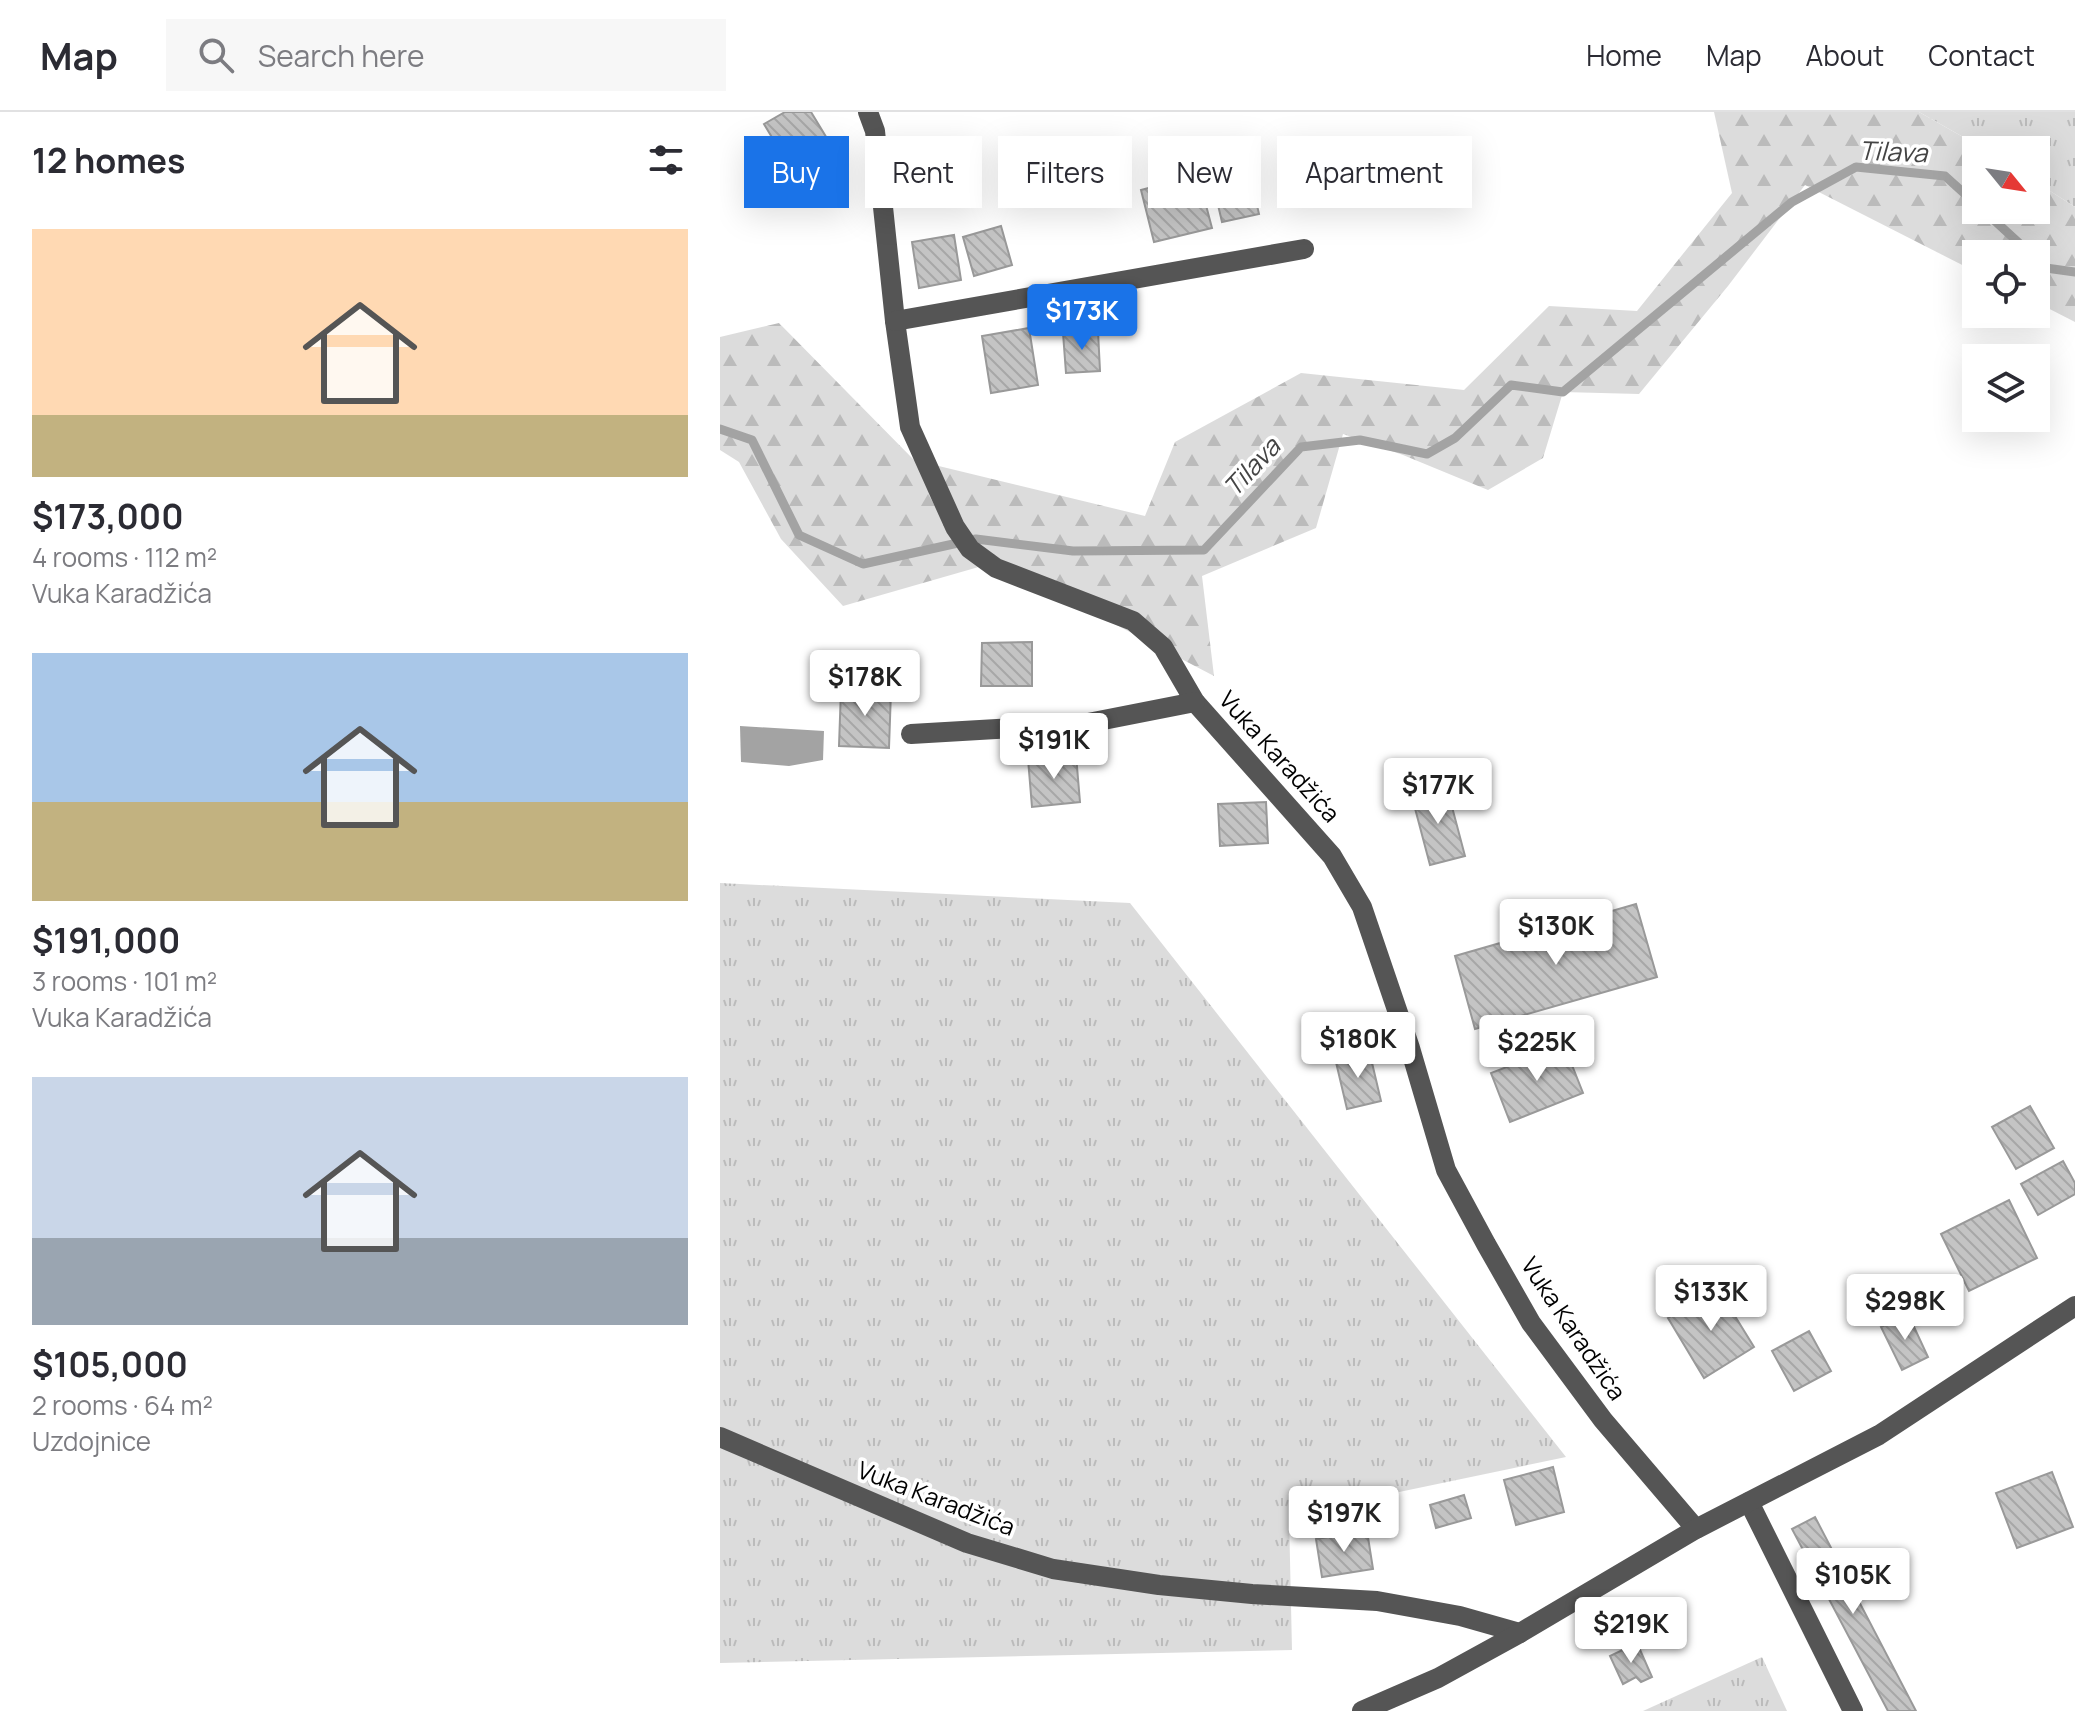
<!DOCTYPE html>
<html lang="en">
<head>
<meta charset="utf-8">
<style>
	:root { --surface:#fff; --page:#f7f7f7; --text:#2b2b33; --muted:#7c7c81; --line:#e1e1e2; --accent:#1a73e8 }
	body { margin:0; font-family:Manrope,sans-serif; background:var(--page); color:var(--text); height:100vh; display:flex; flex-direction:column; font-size:30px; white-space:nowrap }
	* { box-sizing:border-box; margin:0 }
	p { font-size:26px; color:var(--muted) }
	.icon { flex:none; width:44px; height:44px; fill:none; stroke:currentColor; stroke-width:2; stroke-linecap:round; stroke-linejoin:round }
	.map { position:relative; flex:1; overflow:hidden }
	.side { display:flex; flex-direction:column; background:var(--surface); width:720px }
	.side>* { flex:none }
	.banner { position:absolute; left:24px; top:24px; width:760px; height:72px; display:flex; gap:16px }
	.needle { width:52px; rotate:120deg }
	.buttons { position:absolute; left:1242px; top:24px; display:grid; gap:16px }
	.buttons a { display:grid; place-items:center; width:88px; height:88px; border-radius:0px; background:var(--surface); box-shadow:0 8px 32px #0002; font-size:40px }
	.price { position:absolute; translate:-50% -68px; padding:0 18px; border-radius:8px; background:#fff; color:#222; font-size:26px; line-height:52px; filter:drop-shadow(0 2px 4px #0008) }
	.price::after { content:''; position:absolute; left:50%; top:48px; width:24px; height:18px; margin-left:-12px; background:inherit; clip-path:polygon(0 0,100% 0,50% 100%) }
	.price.current { background:var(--accent); color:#fff }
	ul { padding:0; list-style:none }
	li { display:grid; align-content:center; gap:16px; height:424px; padding:0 32px }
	li span { display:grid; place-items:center; height:248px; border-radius:0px; color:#555 }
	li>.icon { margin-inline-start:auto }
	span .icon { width:144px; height:144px; fill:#fffc; stroke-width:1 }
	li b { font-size:34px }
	h2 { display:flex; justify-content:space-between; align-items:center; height:96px; padding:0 32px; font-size:34px }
	.pill { padding:0 28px; border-radius:0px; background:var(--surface); box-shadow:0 8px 32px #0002; font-size:28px; line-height:72px }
	.pill.current { background:var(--accent); color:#fff }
	header { display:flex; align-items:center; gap:48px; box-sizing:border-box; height:112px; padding:0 40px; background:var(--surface); border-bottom:2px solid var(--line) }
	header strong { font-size:38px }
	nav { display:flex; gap:44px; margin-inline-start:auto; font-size:28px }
	.search { width:560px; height:72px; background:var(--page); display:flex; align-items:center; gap:20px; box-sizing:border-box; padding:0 28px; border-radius:0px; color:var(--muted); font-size:30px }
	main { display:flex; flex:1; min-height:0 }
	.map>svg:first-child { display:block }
	.grass { fill:url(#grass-tufts) }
	.forest { fill:url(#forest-firs) }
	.water { fill:#a3a3a3 }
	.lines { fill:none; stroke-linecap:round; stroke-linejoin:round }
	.stream { stroke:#a3a3a3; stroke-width:9 }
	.building { fill:url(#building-back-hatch); stroke:#999; stroke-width:2 }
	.minor { stroke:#555; stroke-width:20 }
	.labels { text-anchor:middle; stroke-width:7; stroke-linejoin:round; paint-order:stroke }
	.street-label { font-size:24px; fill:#000; stroke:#fff }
	.water-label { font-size:26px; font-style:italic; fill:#444; stroke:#fff }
</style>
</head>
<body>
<header>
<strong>Map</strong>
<div class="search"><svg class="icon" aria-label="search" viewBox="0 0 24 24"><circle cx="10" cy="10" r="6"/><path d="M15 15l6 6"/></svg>Search here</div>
<nav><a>Home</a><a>Map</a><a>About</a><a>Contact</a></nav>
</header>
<main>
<section class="side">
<h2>12 homes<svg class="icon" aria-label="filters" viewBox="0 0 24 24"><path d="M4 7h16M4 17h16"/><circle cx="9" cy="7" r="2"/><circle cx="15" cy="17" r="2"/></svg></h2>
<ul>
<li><span style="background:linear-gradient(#ffd9b3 75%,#c2b280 0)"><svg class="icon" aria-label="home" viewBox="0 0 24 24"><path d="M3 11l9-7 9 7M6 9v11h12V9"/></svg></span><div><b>$173,000</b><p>4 rooms · 112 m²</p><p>Vuka Karadžića</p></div></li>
<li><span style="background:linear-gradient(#a9c7e8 60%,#c2b280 0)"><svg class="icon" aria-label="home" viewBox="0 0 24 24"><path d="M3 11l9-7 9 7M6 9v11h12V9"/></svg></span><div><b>$191,000</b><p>3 rooms · 101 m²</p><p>Vuka Karadžića</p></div></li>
<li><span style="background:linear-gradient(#c9d6e8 65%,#9aa5b1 0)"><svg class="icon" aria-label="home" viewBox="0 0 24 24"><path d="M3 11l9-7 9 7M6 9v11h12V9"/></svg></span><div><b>$105,000</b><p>2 rooms · 64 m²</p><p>Uzdojnice</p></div></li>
</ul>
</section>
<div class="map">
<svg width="1355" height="1599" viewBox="0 0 1355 1599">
	<defs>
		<pattern id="grass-tufts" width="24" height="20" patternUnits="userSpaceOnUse" patternTransform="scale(2)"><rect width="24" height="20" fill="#dcdcdc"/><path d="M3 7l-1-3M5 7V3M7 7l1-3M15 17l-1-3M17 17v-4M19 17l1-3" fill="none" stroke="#bbb"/></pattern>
		<pattern id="forest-firs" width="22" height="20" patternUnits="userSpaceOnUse" patternTransform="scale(2)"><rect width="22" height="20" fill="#dcdcdc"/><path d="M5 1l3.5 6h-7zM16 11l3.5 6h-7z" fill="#bbb"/></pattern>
		<pattern id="building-back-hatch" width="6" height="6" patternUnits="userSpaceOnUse" patternTransform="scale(2)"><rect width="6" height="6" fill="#c4c4c4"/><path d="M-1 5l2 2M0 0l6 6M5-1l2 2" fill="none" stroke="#a7a7a7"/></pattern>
	</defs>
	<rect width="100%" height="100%" fill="#fff"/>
	<g class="grass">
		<polygon points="1199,0 1355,0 1355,95 1316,70 1316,38 1266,38"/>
		<polygon points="0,771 410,791 846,1345 569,1403 572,1538 0,1551"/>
		<polygon points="1042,1545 1067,1599 923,1599"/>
	</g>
	<polygon class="forest" points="994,0 1199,0 1266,38 1256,38 1256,98 1316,98 1316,70 1355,95 1355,210 1316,190 1316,142 1256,142 1256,160 1085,73 1008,174 919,282 843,280 823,346 768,378 683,343 623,322 596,416 482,464 494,564 276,450 123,494 61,427 19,350 0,338 0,225 59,211 194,348 425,404 455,330 581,261 744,278 829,194 917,199 1012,81"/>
	<polygon class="water" points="20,614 104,619 103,648 69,654 21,650"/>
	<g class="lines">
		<g class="stream">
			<polyline points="1263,98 1311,142"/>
			<polyline points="1316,147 1326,156 1355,160"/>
			<polyline points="0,317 32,328 79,423 143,452 256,427 353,439 484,438 581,335 640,328 707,342 735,326 791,273 843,280 1072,90 1136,55 1225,64 1256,92"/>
		</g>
	</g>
	<g class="building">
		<polygon points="65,0 91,0 114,38 74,62 44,12"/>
		<polygon points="478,63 492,116 434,130 421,78"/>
		<polygon points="532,72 539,102 502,110 495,80"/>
		<polygon points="281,114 292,153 254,164 243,125"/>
		<polygon points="234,123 241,168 199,176 192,130"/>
		<polygon points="309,216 318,273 271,281 262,224"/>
		<polygon points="378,219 380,259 346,261 343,221"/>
		<polygon points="312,530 312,574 261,574 262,531"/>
		<polygon points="121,577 171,579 169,636 119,634"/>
		<polygon points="356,643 360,690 312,695 308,647"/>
		<polygon points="727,676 745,744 710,753 692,685"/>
		<polygon points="546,690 548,731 500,734 498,692"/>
		<polygon points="916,792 937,865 755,917 735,844"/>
		<polygon points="844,933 863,981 790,1010 771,961"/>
		<polygon points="649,938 661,989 627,997 615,946"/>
		<polygon points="1310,994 1334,1036 1296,1057 1272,1015"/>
		<polygon points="1343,1049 1355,1071 1355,1082 1318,1103 1301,1072"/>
		<polygon points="1289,1088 1317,1146 1249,1179 1221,1122"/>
		<polygon points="997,1175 1034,1235 984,1266 948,1206"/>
		<polygon points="1188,1202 1208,1245 1182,1258 1161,1215"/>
		<polygon points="1089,1219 1111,1259 1074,1279 1052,1239"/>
		<polygon points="833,1355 844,1400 796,1413 784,1368"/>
		<polygon points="1332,1360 1353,1415 1297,1436 1276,1381"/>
		<polygon points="744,1383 751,1406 716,1416 710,1393"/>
		<polygon points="1095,1405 1196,1599 1168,1599 1072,1417"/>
		<polygon points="647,1419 653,1457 602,1465 596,1427"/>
		<polygon points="917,1531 932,1565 921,1570 916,1565 903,1572 890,1544"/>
	</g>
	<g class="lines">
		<g class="minor">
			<polyline points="148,0 155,19 175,209 190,315 235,415 250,437 276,456 413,509 443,535 475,590 612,744 642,795 690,936 726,1058 766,1132 811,1211 883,1308 976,1417"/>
			<polyline points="175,209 584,137"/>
			<polyline points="191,622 363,612 475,590"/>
			<polyline points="0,1325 247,1431 333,1457 439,1473 532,1482 657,1489 740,1504 800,1521"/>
			<polyline points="1029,1390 1133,1599"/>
			<polyline points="642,1599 718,1566 800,1521 976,1417 1159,1323 1355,1194"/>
		</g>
	</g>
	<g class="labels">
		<g class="street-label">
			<text transform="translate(559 645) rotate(48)" y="8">Vuka Karadžića</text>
			<text transform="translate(853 1217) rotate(56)" y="8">Vuka Karadžića</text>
			<text transform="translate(216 1387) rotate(21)" y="8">Vuka Karadžića</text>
		</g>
		<g class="water-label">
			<text transform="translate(1173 40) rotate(2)" y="9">Tilava</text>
			<text transform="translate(532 355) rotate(-47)" y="9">Tilava</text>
		</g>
	</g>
</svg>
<div class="buttons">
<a><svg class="needle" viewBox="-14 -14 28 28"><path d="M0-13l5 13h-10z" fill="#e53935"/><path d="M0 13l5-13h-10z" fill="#7c7c81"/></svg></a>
<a><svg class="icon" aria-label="locate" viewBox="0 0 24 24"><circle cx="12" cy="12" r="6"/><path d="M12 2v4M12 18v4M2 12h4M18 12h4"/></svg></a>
<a><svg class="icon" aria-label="layers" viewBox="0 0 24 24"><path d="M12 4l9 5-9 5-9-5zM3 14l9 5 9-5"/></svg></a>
</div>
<b class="price current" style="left:362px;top:240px">$173K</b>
<b class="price" style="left:145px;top:606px">$178K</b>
<b class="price" style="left:334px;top:669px">$191K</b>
<b class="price" style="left:718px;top:714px">$177K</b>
<b class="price" style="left:836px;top:855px">$130K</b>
<b class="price" style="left:638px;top:968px">$180K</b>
<b class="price" style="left:817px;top:971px">$225K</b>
<b class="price" style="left:991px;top:1221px">$133K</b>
<b class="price" style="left:1185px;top:1230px">$298K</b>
<b class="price" style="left:624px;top:1442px">$197K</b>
<b class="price" style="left:1133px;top:1504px">$105K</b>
<b class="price" style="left:911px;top:1553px">$219K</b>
<div class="banner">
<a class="pill current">Buy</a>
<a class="pill">Rent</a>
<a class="pill">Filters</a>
<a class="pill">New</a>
<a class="pill">Apartment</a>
</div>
</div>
</main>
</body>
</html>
